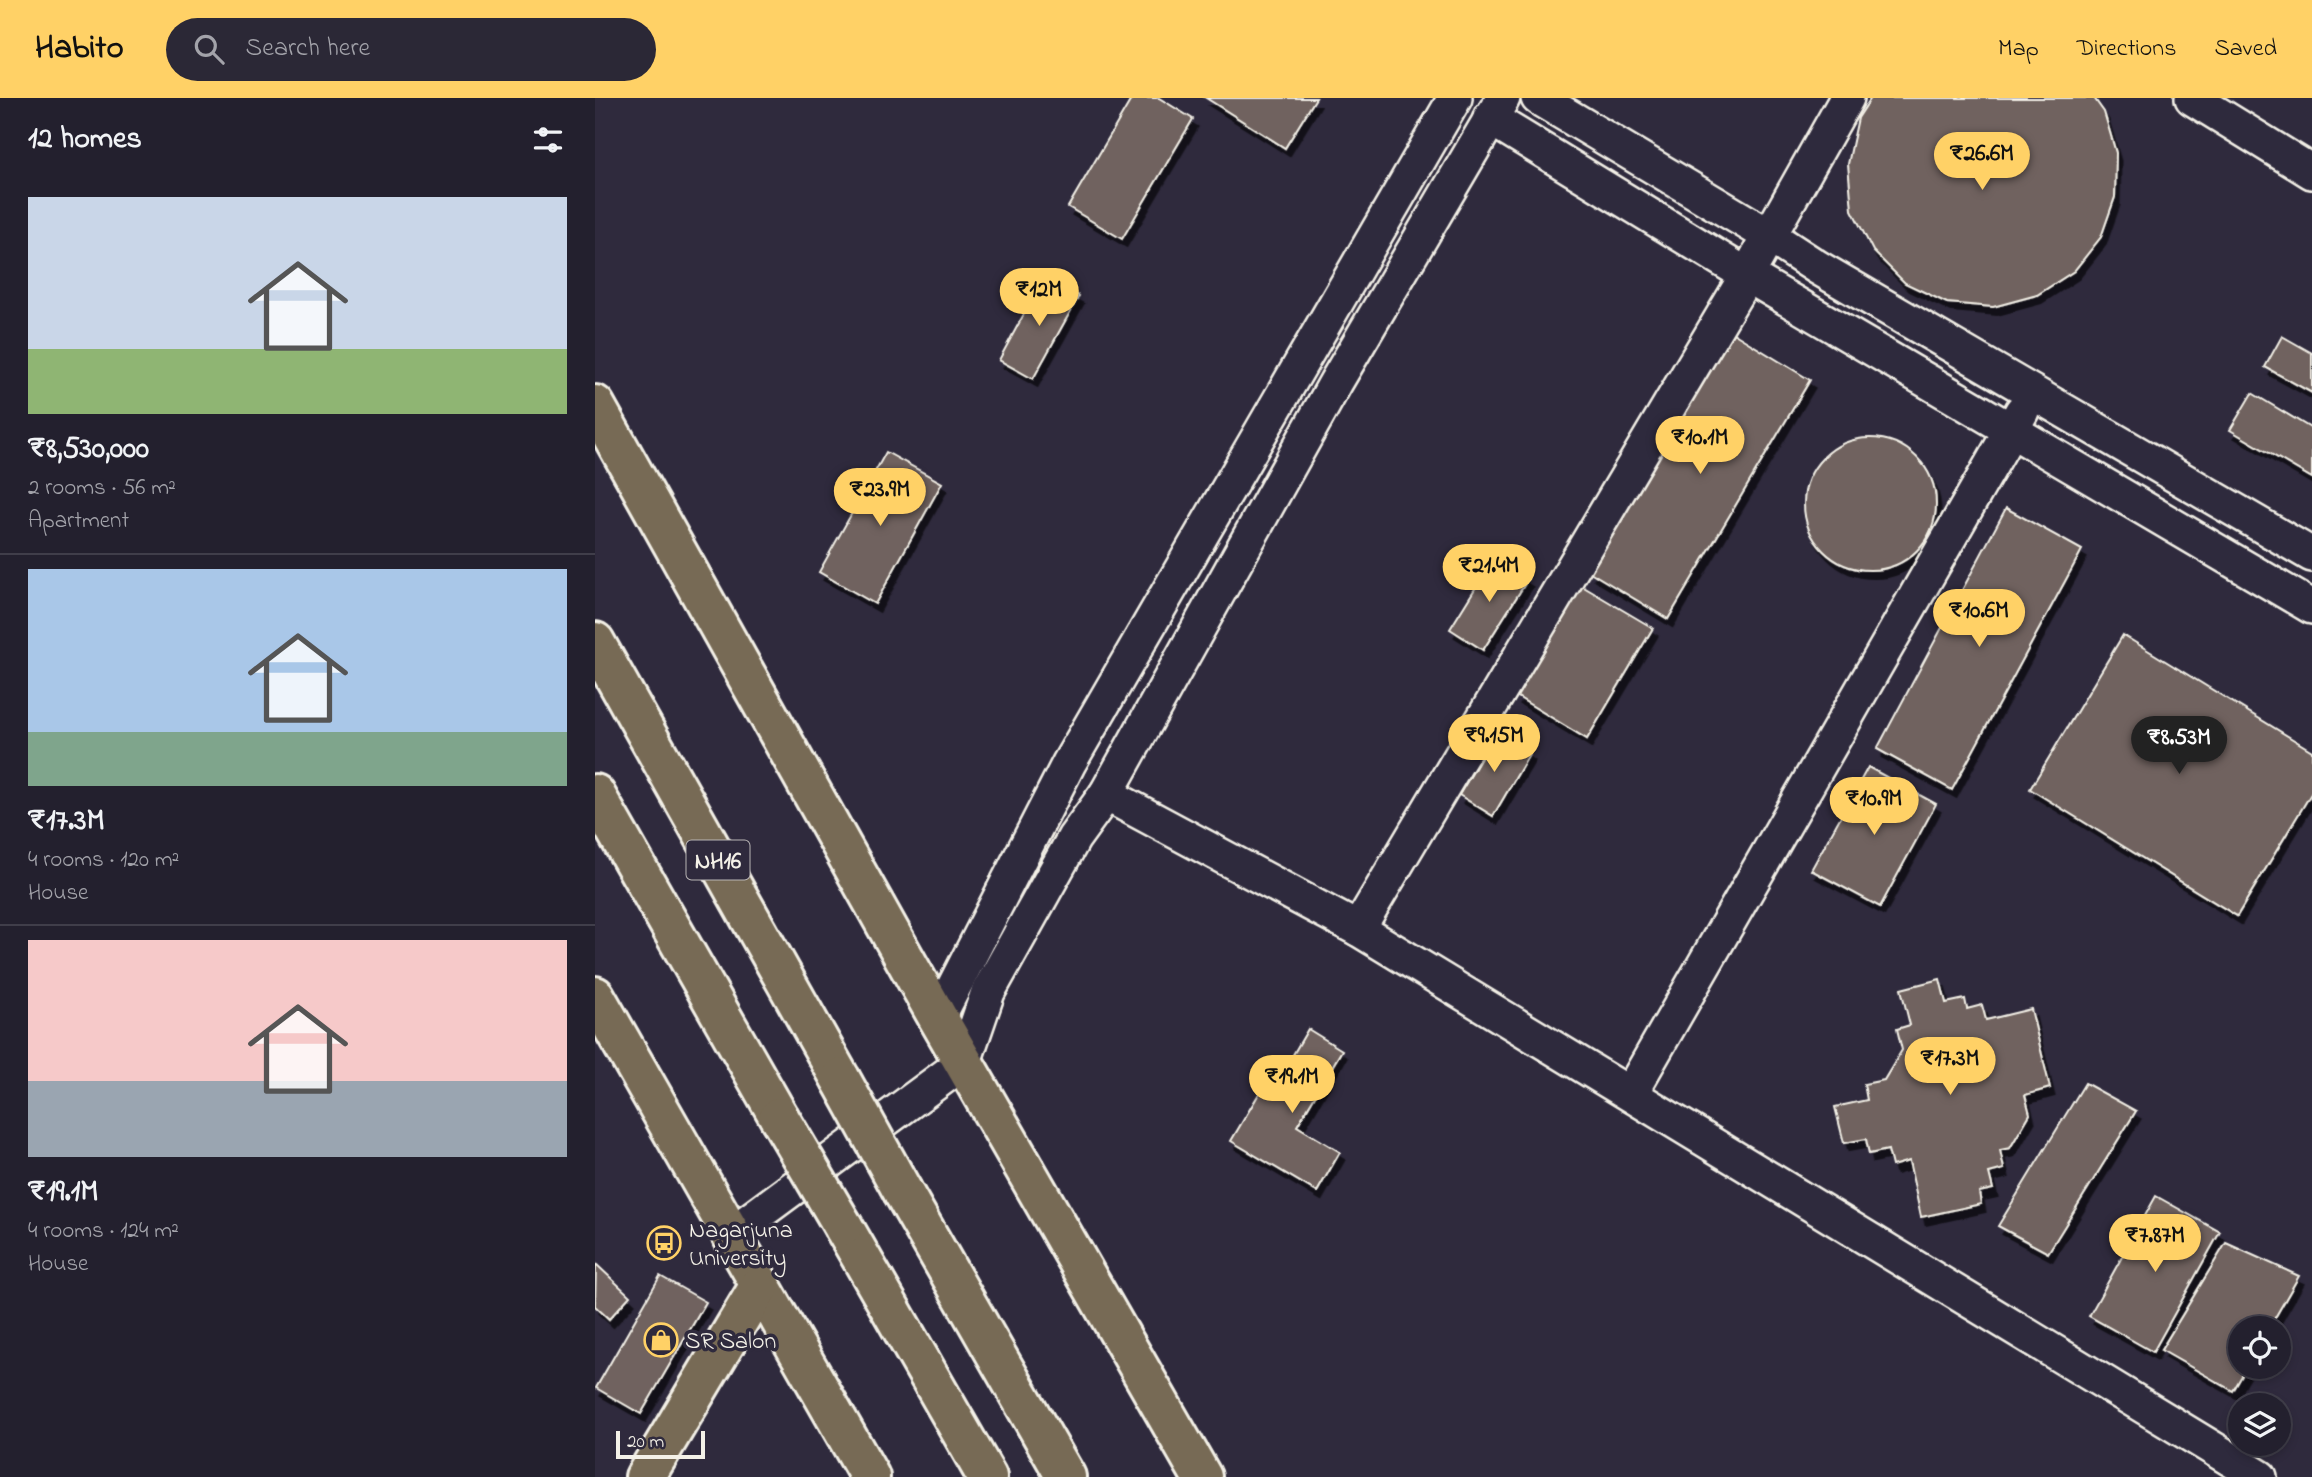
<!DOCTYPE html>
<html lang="en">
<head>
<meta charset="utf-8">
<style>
	:root { --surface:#23202e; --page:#2b2836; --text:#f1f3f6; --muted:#a3a3aa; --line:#403e4a; --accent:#ffd166 }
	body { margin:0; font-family:"Indie Flower",sans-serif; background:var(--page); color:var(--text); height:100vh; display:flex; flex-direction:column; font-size:26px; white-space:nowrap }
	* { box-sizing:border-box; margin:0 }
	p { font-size:23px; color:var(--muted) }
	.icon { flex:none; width:38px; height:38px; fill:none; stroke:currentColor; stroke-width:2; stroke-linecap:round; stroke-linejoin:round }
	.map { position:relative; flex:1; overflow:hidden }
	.sheet { display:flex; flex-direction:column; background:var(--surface); width:595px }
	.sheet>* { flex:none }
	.fabs { position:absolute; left:1633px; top:1218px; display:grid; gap:14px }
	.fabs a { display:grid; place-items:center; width:63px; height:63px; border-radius:50%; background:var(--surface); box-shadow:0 4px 10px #0003,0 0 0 2px var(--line); font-size:35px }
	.scale { position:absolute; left:21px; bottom:18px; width:89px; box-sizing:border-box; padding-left:7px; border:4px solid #f4f1e8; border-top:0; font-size:19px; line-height:24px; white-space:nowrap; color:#f4f1e8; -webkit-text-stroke:5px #2f2a3d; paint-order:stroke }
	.price { position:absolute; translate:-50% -60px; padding:0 16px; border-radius:24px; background:var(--accent); color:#111; font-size:23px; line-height:46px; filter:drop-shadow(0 2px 4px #0008) }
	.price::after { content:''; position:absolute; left:50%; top:42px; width:21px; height:16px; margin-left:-10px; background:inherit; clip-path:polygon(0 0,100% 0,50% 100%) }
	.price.on { background:#222; color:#fff }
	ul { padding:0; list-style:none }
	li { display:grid; align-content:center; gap:14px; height:371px; padding:0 28px }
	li+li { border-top:2px solid var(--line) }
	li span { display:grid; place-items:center; height:217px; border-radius:0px; color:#555 }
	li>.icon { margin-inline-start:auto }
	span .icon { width:126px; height:126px; fill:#fffc; stroke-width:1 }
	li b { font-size:30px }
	h2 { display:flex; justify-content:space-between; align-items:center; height:84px; padding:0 28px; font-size:30px }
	header { display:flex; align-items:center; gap:42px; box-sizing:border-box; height:98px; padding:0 35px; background:var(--accent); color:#111 }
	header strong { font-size:33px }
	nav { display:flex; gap:38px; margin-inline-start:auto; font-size:24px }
	.search { width:490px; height:63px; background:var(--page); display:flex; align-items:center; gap:18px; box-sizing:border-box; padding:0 24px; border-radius:38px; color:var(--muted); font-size:26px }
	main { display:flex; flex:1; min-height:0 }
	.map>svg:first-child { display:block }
	.building { fill:#6f625e; stroke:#f4f1e8; stroke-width:2; filter:url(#shadow) }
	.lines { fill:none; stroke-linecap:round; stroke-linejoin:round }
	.minor-casing { stroke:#f4f1e8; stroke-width:38 }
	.major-casing { stroke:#f4f1e8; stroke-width:44 }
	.highway-casing { stroke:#f4f1e8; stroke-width:44 }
	.minor { stroke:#2f2a3d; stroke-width:33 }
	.major { stroke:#776a54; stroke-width:38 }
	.highway { stroke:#776a54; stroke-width:38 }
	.highway-bridge-casing { stroke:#f4f1e8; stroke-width:44; stroke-linecap:butt }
	.highway-bridge { stroke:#776a54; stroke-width:38 }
	.labels { text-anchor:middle; stroke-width:7; stroke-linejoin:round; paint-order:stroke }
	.shield { fill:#2f2a3d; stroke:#b9b5b5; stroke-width:2 }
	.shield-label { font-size:23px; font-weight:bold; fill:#f4f1e8 }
	.poi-label { font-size:24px; fill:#f4f1e8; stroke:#2f2a3d; text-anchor:start }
</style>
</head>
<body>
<header>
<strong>Habito</strong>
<div class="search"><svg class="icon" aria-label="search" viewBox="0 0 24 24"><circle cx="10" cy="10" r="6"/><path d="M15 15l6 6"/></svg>Search here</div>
<nav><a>Map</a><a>Directions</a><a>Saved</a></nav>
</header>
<main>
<section class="sheet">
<h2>12 homes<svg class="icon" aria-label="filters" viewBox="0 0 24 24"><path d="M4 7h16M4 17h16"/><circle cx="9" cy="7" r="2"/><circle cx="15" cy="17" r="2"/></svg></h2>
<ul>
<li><span style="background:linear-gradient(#c9d6e8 70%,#8fb573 0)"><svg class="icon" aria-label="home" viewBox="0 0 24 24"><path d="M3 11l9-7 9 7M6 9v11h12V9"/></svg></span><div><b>₹8,530,000</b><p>2 rooms · 56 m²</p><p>Apartment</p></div></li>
<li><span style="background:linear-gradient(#a9c7e8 75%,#7fa58c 0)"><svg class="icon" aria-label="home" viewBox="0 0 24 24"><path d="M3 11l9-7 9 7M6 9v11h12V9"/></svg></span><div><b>₹17.3M</b><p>4 rooms · 120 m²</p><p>House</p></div></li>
<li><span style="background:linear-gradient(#f6c9c9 65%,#9aa5b1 0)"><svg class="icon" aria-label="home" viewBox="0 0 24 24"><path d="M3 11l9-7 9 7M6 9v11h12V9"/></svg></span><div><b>₹19.1M</b><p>4 rooms · 124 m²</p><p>House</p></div></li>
</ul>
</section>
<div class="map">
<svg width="1717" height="1379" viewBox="0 0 1717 1379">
	<defs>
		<filter id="shadow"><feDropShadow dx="4.5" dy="8" stdDeviation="0" flood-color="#0009"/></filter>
	</defs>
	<rect width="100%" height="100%" fill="#2f2a3d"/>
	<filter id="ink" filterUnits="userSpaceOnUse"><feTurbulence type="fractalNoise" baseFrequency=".0143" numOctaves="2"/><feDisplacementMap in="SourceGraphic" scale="14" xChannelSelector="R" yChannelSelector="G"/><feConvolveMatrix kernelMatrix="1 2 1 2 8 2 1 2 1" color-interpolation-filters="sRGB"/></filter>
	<g filter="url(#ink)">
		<g class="building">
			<polygon points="537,0 564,0 598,21 527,141 473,109"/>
			<polygon points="611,0 721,0 690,50"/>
			<polygon points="1276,0 1499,0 1509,14 1521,55 1520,99 1506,139 1479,173 1442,197 1398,209 1352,205 1310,185 1278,153 1257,112 1253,66 1263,20"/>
			<polygon points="449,179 484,198 438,281 404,262"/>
			<polygon points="1138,235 1215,282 1073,521 995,474"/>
			<polygon points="1687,238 1717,255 1717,295 1670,269"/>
			<polygon points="1657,295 1717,331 1717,380 1635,332"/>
			<circle cx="1275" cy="406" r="66"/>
			<polygon points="291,354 347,385 280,506 224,474"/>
			<polygon points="1411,410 1487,452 1357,692 1282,651"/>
			<polygon points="899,460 933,481 888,552 855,531"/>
			<polygon points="987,488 1058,530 992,641 921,598"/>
			<polygon points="1528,537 1717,653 1717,694 1642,818 1435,691"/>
			<polygon points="901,635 935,655 898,718 864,697"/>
			<polygon points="1273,669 1341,706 1285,809 1216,772"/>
			<polygon points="1345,881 1351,905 1370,901 1372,911 1387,907 1391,922 1436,911 1455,990 1430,997 1435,1016 1415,1050 1405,1052 1409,1071 1394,1075 1398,1091 1384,1094 1386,1106 1326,1119 1314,1063 1297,1068 1293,1052 1274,1056 1271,1041 1249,1045 1240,1009 1272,1002 1269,986 1289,982 1307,952 1302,931 1315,927 1306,891"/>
			<polygon points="713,931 747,952 702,1028 745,1054 722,1094 636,1043 684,962 692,967"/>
			<polygon points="1490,985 1541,1013 1453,1155 1403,1128"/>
			<polygon points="1561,1098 1625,1134 1558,1254 1494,1218"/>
			<polygon points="1631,1145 1704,1178 1674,1230 1645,1230 1645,1269 1652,1269 1638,1293 1566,1252"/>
			<polygon points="1,1166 35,1198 14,1221 0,1208"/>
			<polygon points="65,1178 111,1204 46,1316 1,1290"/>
		</g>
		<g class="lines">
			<defs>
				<g id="minor">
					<polyline points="943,0 1173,137 1222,169 1717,457"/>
					<polyline points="1597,0 1717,74"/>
					<polyline points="895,20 1152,177 1717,509"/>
					<polyline points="511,696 763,831 1665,1379"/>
					<polyline points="763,831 1152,177 1252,0"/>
					<polyline points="343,920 474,665 860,0"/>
					<polyline points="1036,994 1427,313"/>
					<polyline points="136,1136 369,964 393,894 479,740 511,696 741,284 908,0"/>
				</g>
				<g id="major">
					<polyline points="0,307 343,920 607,1379"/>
					<polyline points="0,898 275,1379"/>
					<polyline points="50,1379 165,1187"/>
				</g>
				<g id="highway">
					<polyline points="0,544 245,980"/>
					<polyline points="0,696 184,1019"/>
					<polyline points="308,1094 471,1379"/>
					<polyline points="248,1128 392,1379"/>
				</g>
			</defs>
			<use href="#minor" class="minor-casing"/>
			<use href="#major" class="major-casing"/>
			<use href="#highway" class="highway-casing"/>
			<use href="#minor" class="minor"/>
			<use href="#major" class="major"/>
			<use href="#highway" class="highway"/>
			<defs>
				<g id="highway-bridge">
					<polyline points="245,980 308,1094"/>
					<polyline points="184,1019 248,1128"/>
				</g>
			</defs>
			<use href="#highway-bridge" class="highway-bridge-casing"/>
			<use href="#highway-bridge" class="highway-bridge"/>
		</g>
	</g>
	<defs>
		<symbol id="bus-ring" viewBox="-11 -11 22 22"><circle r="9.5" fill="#2f2a3d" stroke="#ffd166" stroke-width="1.5"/><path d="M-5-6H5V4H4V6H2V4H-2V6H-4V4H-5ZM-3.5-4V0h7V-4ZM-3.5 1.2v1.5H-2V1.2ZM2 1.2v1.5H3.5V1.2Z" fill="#ffd166"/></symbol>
		<symbol id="shop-ring" viewBox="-11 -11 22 22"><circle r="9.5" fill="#2f2a3d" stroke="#ffd166" stroke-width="1.5"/><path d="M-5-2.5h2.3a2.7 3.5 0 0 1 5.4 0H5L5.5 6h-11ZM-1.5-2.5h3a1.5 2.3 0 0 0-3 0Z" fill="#ffd166"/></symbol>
	</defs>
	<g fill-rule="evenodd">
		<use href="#bus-ring" x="50" y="1126" width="38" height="38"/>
		<use href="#shop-ring" x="47" y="1223" width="38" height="38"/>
	</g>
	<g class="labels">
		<rect class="shield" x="91.5" y="742.5" width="63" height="39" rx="5"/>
		<g class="shield-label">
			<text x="123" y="770">NH16</text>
		</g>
		<g class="poi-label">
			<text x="94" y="1139">Nagarjuna<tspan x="94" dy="28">University</tspan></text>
			<text x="90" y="1250">SR Salon</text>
		</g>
	</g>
</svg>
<div class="fabs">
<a><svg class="icon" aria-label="locate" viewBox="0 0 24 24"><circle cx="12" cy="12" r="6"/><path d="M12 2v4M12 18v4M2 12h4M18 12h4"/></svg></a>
<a><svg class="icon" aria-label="layers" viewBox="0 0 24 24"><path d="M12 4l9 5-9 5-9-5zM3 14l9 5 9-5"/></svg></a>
</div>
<div class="scale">20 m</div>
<b class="price" style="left:1387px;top:94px">₹26.6M</b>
<b class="price" style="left:444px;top:230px">₹12M</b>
<b class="price" style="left:1105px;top:378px">₹10.1M</b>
<b class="price" style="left:285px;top:430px">₹23.9M</b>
<b class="price" style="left:894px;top:506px">₹21.4M</b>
<b class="price" style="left:1384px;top:551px">₹10.6M</b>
<b class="price" style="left:899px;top:676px">₹9.15M</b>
<b class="price on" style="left:1584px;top:678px">₹8.53M</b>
<b class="price" style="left:1279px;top:739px">₹10.9M</b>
<b class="price" style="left:1355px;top:999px">₹17.3M</b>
<b class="price" style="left:697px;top:1017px">₹19.1M</b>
<b class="price" style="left:1560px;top:1176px">₹7.87M</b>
</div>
</main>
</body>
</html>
